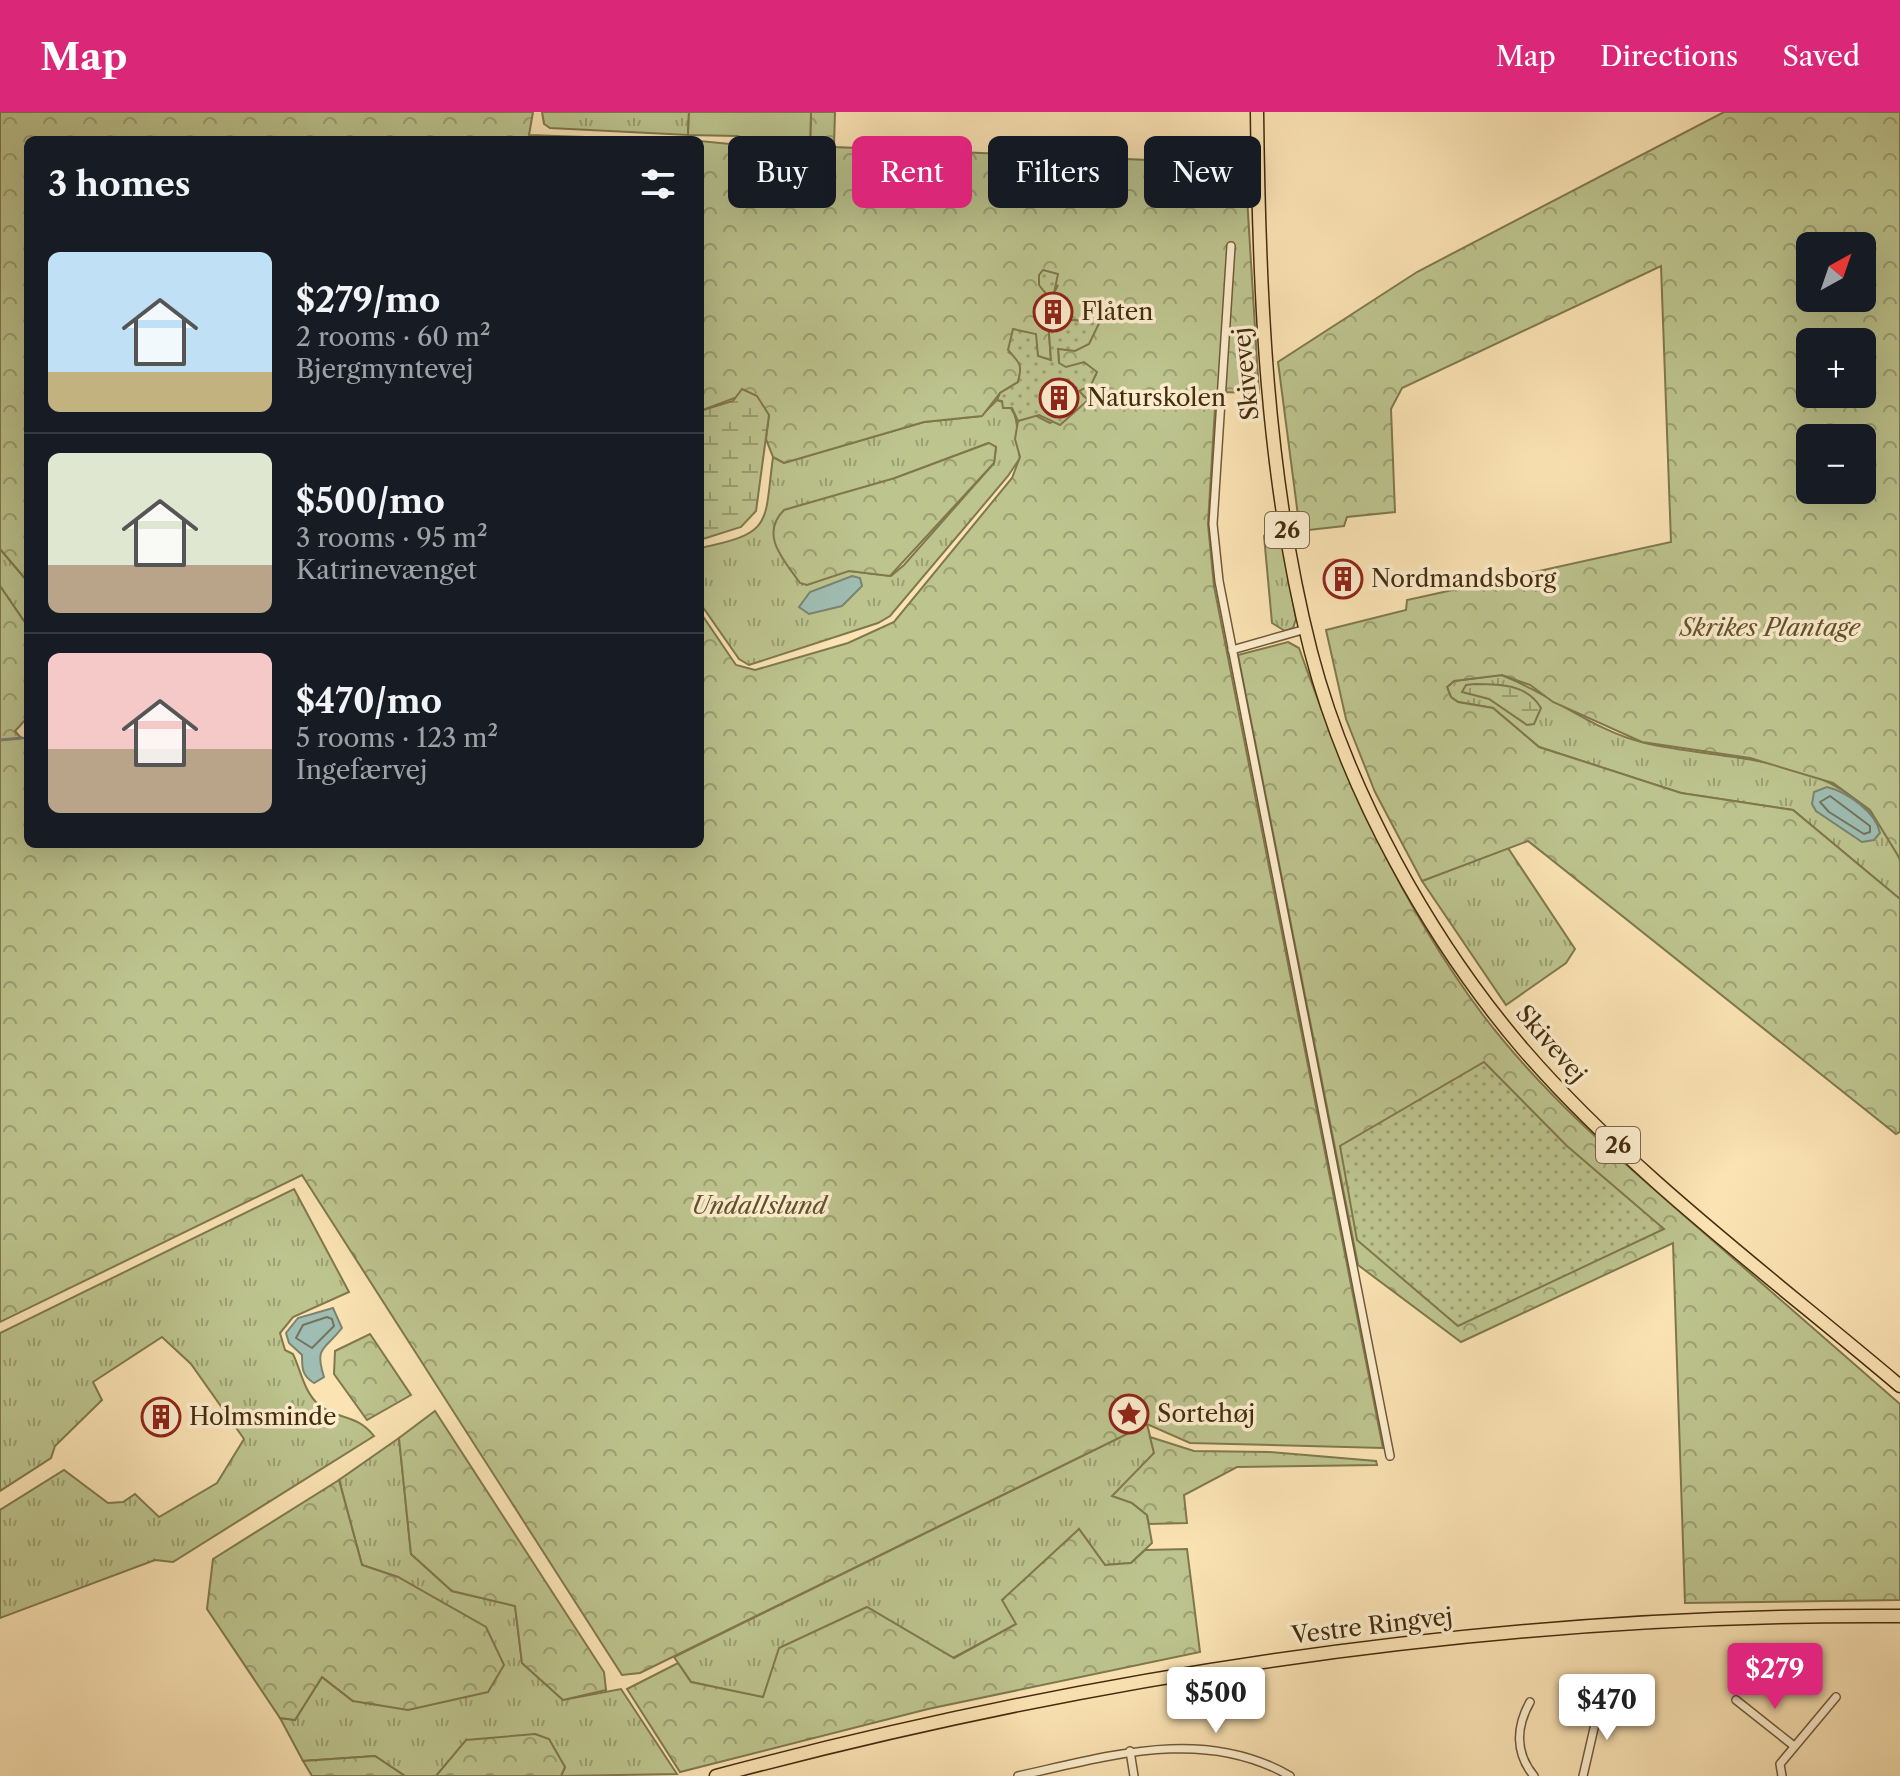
<!DOCTYPE html>
<html lang="en">
<head>
<meta charset="utf-8">
<style>
	:root { --surface:#171b24; --page:#20242c; --text:#f1f3f6; --muted:#9ea1a6; --line:#363941; --accent:#db2777 }
	body { margin:0; font-family:"Libre Caslon Text",serif; background:var(--page); color:var(--text); height:100vh; display:flex; flex-direction:column; font-size:30px; white-space:nowrap }
	* { box-sizing:border-box; margin:0 }
	p { font-size:26px; color:var(--muted) }
	.icon { flex:none; width:44px; height:44px; fill:none; stroke:currentColor; stroke-width:2; stroke-linecap:round; stroke-linejoin:round }
	.map { position:relative; flex:1; overflow:hidden }
	.drawer { position:absolute; left:24px; top:24px; width:680px; height:712px; display:flex; flex-direction:column; background:var(--surface); border-radius:12px; box-shadow:0 8px 32px #0002 }
	.drawer>* { flex:none }
	.hud { position:absolute; left:728px; top:24px; width:760px; height:72px; display:flex; gap:16px }
	.needle { width:52px; rotate:40deg }
	.buttons { position:absolute; left:1796px; top:120px; display:grid; gap:16px }
	.buttons a { display:grid; place-items:center; width:80px; height:80px; border-radius:12px; background:var(--surface); box-shadow:0 8px 32px #0002; font-size:40px }
	.price { position:absolute; translate:-50% -68px; padding:0 18px; border-radius:8px; background:#fff; color:#222; font-size:26px; line-height:52px; filter:drop-shadow(0 2px 4px #0008) }
	.price::after { content:''; position:absolute; left:50%; top:48px; width:24px; height:18px; margin-left:-12px; background:inherit; clip-path:polygon(0 0,100% 0,50% 100%) }
	.price.selected { background:var(--accent); color:#fff }
	ul { padding:0; list-style:none }
	li { display:flex; align-items:center; gap:24px; height:200px; padding:0 24px }
	li+li { border-top:2px solid var(--line) }
	li span { display:grid; place-items:center; flex:none; width:224px; height:160px; border-radius:12px; color:#555 }
	li>.icon { margin-inline-start:auto }
	span .icon { width:96px; height:96px; fill:#fffc; stroke-width:1 }
	li b { font-size:34px }
	h2 { display:flex; justify-content:space-between; align-items:center; height:96px; padding:0 24px; font-size:34px }
	.chip { padding:0 28px; border-radius:12px; background:var(--surface); box-shadow:0 8px 32px #0002; font-size:28px; line-height:72px }
	.chip.selected { background:var(--accent); color:#fff }
	header { display:flex; align-items:center; gap:48px; box-sizing:border-box; height:112px; padding:0 40px; background:var(--accent); color:#fff }
	header strong { font-size:38px }
	nav { display:flex; gap:44px; margin-inline-start:auto; font-size:28px }
	.map>svg:first-child { display:block }
	.grass { fill:url(#grass-tufts); stroke:#80784d; stroke-width:2; fill-rule:evenodd }
	.forest { fill:url(#forest-crowns); stroke:#80784d; stroke-width:2; fill-rule:evenodd }
	.wetland { fill:url(#wetland-marsh); stroke:#80784d; stroke-width:2 }
	.park { fill:url(#park-dots); stroke:#80784d; stroke-width:2 }
	.pitch { fill:#bdc48e; stroke:#80784d; stroke-width:2 }
	.water { fill:#9fbdb2; stroke:#7b8370; stroke-width:2 }
	.lines { fill:none; stroke-linecap:round; stroke-linejoin:round }
	.shore { stroke:#72745f; stroke-width:2 }
	.stream { stroke:#7b8370; stroke-width:3 }
	.minor-casing { stroke:#725a36; stroke-width:10 }
	.primary-casing { stroke:#442c0c; stroke-width:15 }
	.minor { stroke:#fcedce; stroke-width:7 }
	.primary { stroke:#fbe3b4; stroke-width:12 }
	.labels { text-anchor:middle; stroke-width:7; stroke-linejoin:round; paint-order:stroke }
	.shield { fill:#fcedce; stroke:#7b6646; stroke-width:2 }
	.shield-label { font-size:22px; font-weight:bold; fill:#442c0c }
	.poi-label { font-size:24px; fill:#442c0c; stroke:#fcedce; text-anchor:start }
	.street-label { font-size:24px; fill:#442c0c; stroke:#fcedce }
	.park-label { font-size:24px; font-style:italic; fill:#62522c; stroke:#fcedce }
</style>
</head>
<body>
<header>
<strong>Map</strong>
<nav><a>Map</a><a>Directions</a><a>Saved</a></nav>
</header>
<div class="map">
<svg width="1900" height="1664" viewBox="0 0 1900 1664">
	<defs>
		<pattern id="grass-tufts" width="24" height="20" patternUnits="userSpaceOnUse" patternTransform="scale(2)"><rect width="24" height="20" fill="#bdc48e"/><path d="M3 7l-1-3M5 7V3M7 7l1-3M15 17l-1-3M17 17v-4M19 17l1-3" fill="none" stroke="#9b9f72"/></pattern>
		<pattern id="forest-crowns" width="20" height="18" patternUnits="userSpaceOnUse" patternTransform="scale(2)"><rect width="20" height="18" fill="#bdc48e"/><path d="M2 6a3 3 0 1 1 6 0M12 15a3 3 0 1 1 6 0" fill="none" stroke="#9b9f72"/></pattern>
		<pattern id="wetland-marsh" width="20" height="14" patternUnits="userSpaceOnUse" patternTransform="scale(2)"><rect width="20" height="14" fill="#bdc48e"/><path d="M1 5h8M5 5V1M11 12h8M15 12V8" fill="none" stroke="#9b9f72"/></pattern>
		<pattern id="park-dots" width="8" height="8" patternUnits="userSpaceOnUse" patternTransform="scale(2)"><rect width="8" height="8" fill="#bdc48e"/><path d="M2 2h.1M6 6h.1" fill="none" stroke="#9b9f72" stroke-width="1.8" stroke-linecap="round"/></pattern>
	</defs>
	<rect width="100%" height="100%" fill="#fbe3b4"/>
	<filter id="stains"><feTurbulence type="fractalNoise" baseFrequency=".0025" numOctaves="4"/><feColorMatrix values="0 0 0 0 .2 0 0 0 0 .09 0 0 0 0 .02 0 0 0 .5 -.17"/></filter>
	<radialGradient id="worn" r=".72"><stop offset=".6" stop-color="#630" stop-opacity="0"/><stop offset="1" stop-color="#630" stop-opacity=".3"/></radialGradient>
	<g class="grass">
		<polygon points="542,0 689,0 688,23 550,16 544,12"/>
		<path d="M997 288C1024 294 1015 325 1020 346L1008 364 890 504 878 511 749 553 739 547 700 491V436C774 421 764 412 773 345L784 351 924 310 981 304ZM988 331 996 335 994 351 904 453 891 464 849 459 895 366Z"/>
		<polygon points="1280,415 1296,507 1293,516 1285,519 1272,511 1264,424 1268,418"/>
		<polygon points="0,437 28,470 28,515 0,474"/>
		<path d="M1501 563C1550 581 1593 619 1645 631 1726 650 1831 640 1884 718 1890 727 1899 740 1900 750 1900 762 1900 775 1900 787L1793 698 1681 681 1539 635 1493 596 1458 590 1451 585 1447 575 1454 569Z"/>
		<polygon points="1508,736 1575,837 1566,851 1506,893 1422,769"/>
		<path d="M294 1077 349 1180 293 1205 280 1221 285 1238 293 1242C301 1259 304 1280 319 1293 337 1308 356 1301 374 1324L173 1450 155 1448 0 1506V1398L64 1358 108 1391 123 1390 135 1382 159 1405 217 1371 244 1327 191 1252 162 1225 93 1270 102 1288 55 1334 51 1346 0 1379V1221Z"/>
		<polygon points="1147,1312 1154,1340 1132,1391 1147,1403 1152,1431 1131,1451 1105,1453 1079,1417 1017,1512 953,1546 867,1496 763,1586 691,1570 674,1545"/>
		<polygon points="399,1326 411,1442 452,1479 515,1494 522,1551 563,1588 621,1577 677,1662 561,1664 565,1655 549,1628 535,1622 448,1650 436,1664 405,1664 375,1644 303,1649 280,1606 295,1608 322,1565 353,1589 398,1465 362,1453 339,1368"/>
	</g>
	<g class="forest">
		<polygon points="0,0 533,0 529,23 669,28 28,28 28,470 0,437"/>
		<polygon points="811,0 835,0 834,35 1245,52 1259,281 1216,280 1208,412 1214,474 1383,1336 1190,1331 1147,1312 640,1561 622,1563 302,1063 0,1210 0,474 28,515 28,605 15,619 21,626 28,626 28,732 700,732 700,500 736,553 755,558 848,531 894,510 1012,366 1020,345 1015,327 1018,309 1033,302 1050,311 1087,288 1079,279 1083,274 1059,251 1058,237 1091,206 1084,209 1057,207 1054,181 1058,173 1046,182 1051,248 1038,245 1036,236 1010,241 1018,245 1022,254 1018,270 1000,281 982,304 924,310 784,351 773,345 766,327 769,303 737,285 700,299 700,29 781,37 810,34"/>
		<path d="M1724 0H1900V747L1870 698 1833 671 1750 646 1642 630 1553 590 1530 573 1502 563 1454 569 1447 575 1451 585 1458 590 1493 596 1539 635 1681 681 1793 698 1900 787V1020L1896 1022 1528 729 1422 769 1375 680 1346 607 1326 518 1406 498 1407 488 1671 430 1661 154 1402 276 1391 297 1395 400 1347 405 1344 414 1300 419 1278 250 1417 160ZM1810 134H1862V186H1810ZM1810 230H1862V282H1810ZM1810 326H1862V378H1810Z"/>
		<path d="M989 331 996 335 994 351 890 464 849 459 807 473 800 471C784 448 759 423 784 398L895 366Z"/>
		<path d="M1288 530 1299 536C1344 664 1401 794 1483 903 1546 986 1625 1052 1703 1120 1769 1177 1834 1235 1900 1292V1488L1685 1491 1673 1131 1461 1230 1358 1153 1238 543Z"/>
		<polygon points="370,1222 411,1283 367,1308 334,1262 335,1239"/>
		<polygon points="435,1299 604,1560 606,1578 563,1588 522,1551 515,1494 452,1479 411,1442 399,1326"/>
		<polygon points="1150,1325 1194,1339 1269,1340 1376,1349 1377,1353 1237,1355 1184,1383 1187,1411 1149,1412 1147,1403 1132,1391 1112,1384 1154,1341"/>
		<polygon points="339,1368 362,1453 398,1465 486,1515 504,1553 488,1580 408,1598 353,1589 322,1565 295,1608 280,1606 207,1497 213,1447"/>
		<polygon points="1079,1417 1105,1453 1131,1451 1145,1438 1187,1437 1200,1540 928,1597 680,1660 627,1577 678,1551 691,1570 763,1585 779,1536 867,1495 954,1546 1016,1512 1002,1488"/>
		<polygon points="535,1622 549,1627 565,1655 561,1664 436,1664 466,1628"/>
		<polygon points="375,1644 405,1664 312,1664 303,1649"/>
	</g>
	<g class="wetland">
		<polygon points="742,277 757,284 769,303 756,399 741,415 700,428 700,299 733,289"/>
		<path d="M1475 572C1500 572 1527 572 1541 596L1534 612 1527 613 1489 587 1462 580 1466 573Z"/>
	</g>
	<g class="park">
		<path d="M1043 158 1058 162 1054 181 1057 207 1084 209 1091 206 1095 196 1106 197 1089 232 1075 239 1058 237 1059 251 1066 255 1084 250 1097 260 1091 273 1079 279 1088 288 1060 313 1039 303 1018 309 1012 296H1003L1002 289 997 288 1000 281 1018 270C1023 251 1019 251 1008 238L1013 217 1036 222 1038 244 1051 248 1046 182 1039 173V163Z"/>
		<polygon points="1484,950 1567,1034 1664,1117 1458,1214 1357,1128 1340,1034"/>
	</g>
	<polygon class="pitch" points="689,0 811,0 810,34 781,37 737,24 688,23"/>
	<g class="water">
		<polygon points="852,464 860,466 862,474 842,494 809,502 799,495 810,480"/>
		<path d="M1827 675C1847 680 1876 700 1880 721L1874 728 1862 730 1816 699 1812 692 1814 680Z"/>
		<path d="M333 1196 342 1216C325 1238 314 1234 324 1265L314 1271C302 1264 302 1256 302 1243L289 1231 286 1221 298 1206Z"/>
	</g>
	<g class="lines">
		<g class="shore">
			<polygon points="1830,684 1870,714 1870,720 1864,722 1829,700 1820,690"/>
			<polygon points="327,1205 332,1207 334,1214 312,1236 296,1226 303,1213"/>
		</g>
		<polyline class="stream" points="0,628 22,626"/>
		<defs>
			<g id="minor">
				<polyline points="1231,134 1213,412 1219,469 1390,1344"/>
				<polyline points="1232,538 1306,517"/>
				<polyline points="1736,1588 1794,1634"/>
				<path d="M1530 1590C1516 1615 1515 1641 1534 1664"/>
				<polyline points="1130,1639 1134,1664"/>
				<path d="M1018 1664C1109 1644 1204 1614 1290 1664"/>
				<polyline points="1583,1664 1595,1612 1611,1584"/>
				<polyline points="1782,1664 1780,1652 1836,1585"/>
			</g>
			<g id="primary">
				<path d="M1257 0C1259 180 1266 365 1311 540 1347 679 1430 828 1523 937 1629 1060 1775 1168 1900 1274"/>
				<path d="M716 1664C1102 1561 1500 1501 1900 1504"/>
			</g>
		</defs>
		<use href="#minor" class="minor-casing"/>
		<use href="#primary" class="primary-casing"/>
		<use href="#minor" class="minor"/>
		<use href="#primary" class="primary"/>
	</g>
	<defs>
		<symbol id="building-ring" viewBox="-11 -11 22 22"><circle r="9.5" fill="#fcedce" stroke="#8f2418" stroke-width="1.5"/><path d="M-4-6H4V6H1V3H-1V6H-4ZM-2.5-4.3h1.7v1.8h-1.7ZM.8-4.3h1.7v1.8H.8ZM-2.5-1h1.7V.8h-1.7ZM.8-1h1.7V.8H.8Z" fill="#8f2418"/></symbol>
		<symbol id="sight-ring" viewBox="-11 -11 22 22"><circle r="9.5" fill="#fcedce" stroke="#8f2418" stroke-width="1.5"/><path d="M0-6L1.8-2.2L6-1.7L2.9 1.2L3.7 5.4L0 3.3L-3.7 5.4L-2.9 1.2L-6-1.7L-1.8-2.2Z" fill="#8f2418"/></symbol>
	</defs>
	<g fill-rule="evenodd">
		<use href="#building-ring" x="1031" y="178" width="44" height="44"/>
		<use href="#building-ring" x="1037" y="264" width="44" height="44"/>
		<use href="#building-ring" x="1321" y="445" width="44" height="44"/>
		<use href="#sight-ring" x="1107" y="1280" width="44" height="44"/>
		<use href="#building-ring" x="139" y="1283" width="44" height="44"/>
	</g>
	<g class="labels">
		<g class="shield">
			<rect x="1265" y="400" width="44" height="36" rx="6"/>
			<rect x="1596" y="1015" width="44" height="36" rx="6"/>
		</g>
		<g class="shield-label">
			<text x="1287" y="426">26</text>
			<text x="1618" y="1041">26</text>
		</g>
		<g class="poi-label">
			<text x="1081" y="208">Flåten</text>
			<text x="1087" y="294">Naturskolen</text>
			<text x="1371" y="475">Nordmandsborg</text>
			<text x="1157" y="1310">Sortehøj</text>
			<text x="189" y="1313">Holmsminde</text>
		</g>
		<g class="street-label">
			<text transform="translate(1246 262) rotate(-96)" y="8">Skivevej</text>
			<text transform="translate(1551 932) rotate(49)" y="8">Skivevej</text>
			<text transform="translate(1372 1514) rotate(-7)" y="8">Vestre Ringvej</text>
		</g>
		<g class="park-label">
			<text x="1770" y="524">Skrikes Plantage</text>
			<text x="759" y="1102">Undallslund</text>
		</g>
	</g>
	<rect width="100%" height="100%" filter="url(#stains)"/>
	<rect width="100%" height="100%" fill="url(#worn)"/>
</svg>
<div class="buttons">
<a><svg class="needle" viewBox="-14 -14 28 28"><path d="M0-13l5 13h-10z" fill="#e53935"/><path d="M0 13l5-13h-10z" fill="#9ea1a6"/></svg></a>
<a>+</a>
<a>−</a>
</div>
<b class="price selected" style="left:1775px;top:1599px">$279</b>
<b class="price" style="left:1216px;top:1623px">$500</b>
<b class="price" style="left:1607px;top:1630px">$470</b>
<div class="hud">
<a class="chip">Buy</a>
<a class="chip selected">Rent</a>
<a class="chip">Filters</a>
<a class="chip">New</a>
</div>
<section class="drawer">
<h2>3 homes<svg class="icon" aria-label="filters" viewBox="0 0 24 24"><path d="M4 7h16M4 17h16"/><circle cx="9" cy="7" r="2"/><circle cx="15" cy="17" r="2"/></svg></h2>
<ul>
<li><span style="background:linear-gradient(#bfe0f5 75%,#c2b280 0)"><svg class="icon" aria-label="home" viewBox="0 0 24 24"><path d="M3 11l9-7 9 7M6 9v11h12V9"/></svg></span><div><b>$279/mo</b><p>2 rooms · 60 m²</p><p>Bjergmyntevej</p></div></li>
<li><span style="background:linear-gradient(#dfe7d0 70%,#b9a48a 0)"><svg class="icon" aria-label="home" viewBox="0 0 24 24"><path d="M3 11l9-7 9 7M6 9v11h12V9"/></svg></span><div><b>$500/mo</b><p>3 rooms · 95 m²</p><p>Katrinevænget</p></div></li>
<li><span style="background:linear-gradient(#f6c9c9 60%,#b9a48a 0)"><svg class="icon" aria-label="home" viewBox="0 0 24 24"><path d="M3 11l9-7 9 7M6 9v11h12V9"/></svg></span><div><b>$470/mo</b><p>5 rooms · 123 m²</p><p>Ingefærvej</p></div></li>
</ul>
</section>
</div>
</body>
</html>
